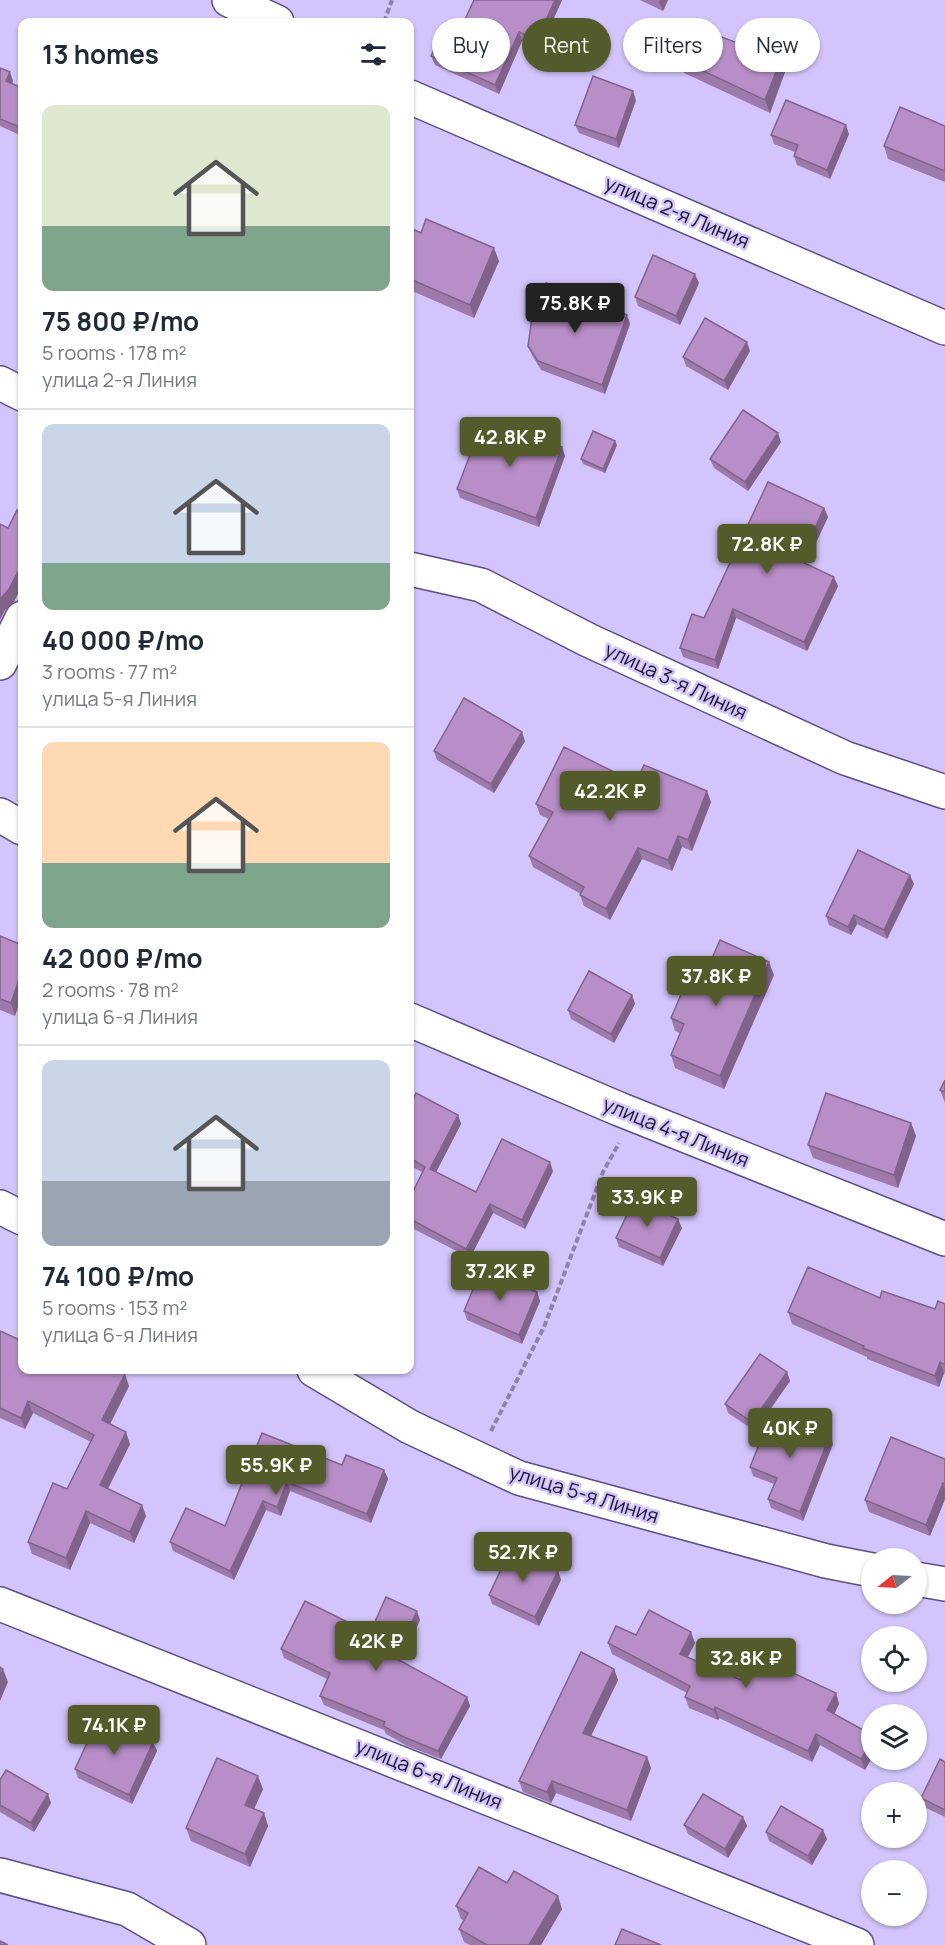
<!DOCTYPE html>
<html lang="en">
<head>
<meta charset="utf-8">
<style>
	:root { --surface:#fff; --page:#f2f2f3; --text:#1f2937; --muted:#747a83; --line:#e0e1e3; --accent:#545b2a }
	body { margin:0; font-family:Manrope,sans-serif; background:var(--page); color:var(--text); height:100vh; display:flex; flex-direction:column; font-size:22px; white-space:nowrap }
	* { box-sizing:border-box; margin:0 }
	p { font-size:20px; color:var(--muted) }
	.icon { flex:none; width:33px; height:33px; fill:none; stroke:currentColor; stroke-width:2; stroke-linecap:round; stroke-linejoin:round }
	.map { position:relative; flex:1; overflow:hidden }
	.sheet { position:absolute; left:18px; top:18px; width:396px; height:1356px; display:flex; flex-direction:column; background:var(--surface); border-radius:12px; box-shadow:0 2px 4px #0004 }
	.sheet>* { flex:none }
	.banner { position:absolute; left:432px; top:18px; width:423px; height:54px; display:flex; gap:12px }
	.needle { width:39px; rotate:252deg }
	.tools { position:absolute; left:861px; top:1548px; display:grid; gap:12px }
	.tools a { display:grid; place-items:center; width:66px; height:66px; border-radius:50%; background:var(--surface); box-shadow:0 2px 4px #0004; font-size:30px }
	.price { position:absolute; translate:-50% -51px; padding:0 14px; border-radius:6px; background:var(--accent); color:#fff; font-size:20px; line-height:39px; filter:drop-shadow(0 2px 3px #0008) }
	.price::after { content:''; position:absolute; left:50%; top:36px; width:18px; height:14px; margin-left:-9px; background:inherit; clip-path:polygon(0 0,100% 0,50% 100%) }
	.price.active { background:#222; color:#fff }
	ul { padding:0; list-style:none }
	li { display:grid; align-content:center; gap:12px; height:318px; padding:0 24px }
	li+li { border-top:2px solid var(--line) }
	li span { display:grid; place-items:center; height:186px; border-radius:12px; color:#555 }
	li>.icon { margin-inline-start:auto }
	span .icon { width:108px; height:108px; fill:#fffc; stroke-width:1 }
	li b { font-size:26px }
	h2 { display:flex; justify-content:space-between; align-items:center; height:72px; padding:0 24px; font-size:26px }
	.chip { padding:0 21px; border-radius:27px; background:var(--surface); box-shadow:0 2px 4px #0004; font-size:21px; line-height:54px }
	.chip.active { background:var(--accent); color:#fff }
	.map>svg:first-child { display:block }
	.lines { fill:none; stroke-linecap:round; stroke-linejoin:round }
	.minor-casing { stroke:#5e4d86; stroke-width:36 }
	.path { stroke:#8d82ac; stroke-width:4; stroke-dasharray:6 3; stroke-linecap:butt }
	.minor { stroke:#fff; stroke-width:33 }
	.wall { fill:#9d7aab }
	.shaded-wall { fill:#80638b }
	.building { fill:#b78ec7; stroke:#80638b; stroke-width:1.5 }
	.labels { text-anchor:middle; stroke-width:5; stroke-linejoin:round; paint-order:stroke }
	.street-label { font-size:20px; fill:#1b132b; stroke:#d3c5fb }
</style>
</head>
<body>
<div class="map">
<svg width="945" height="1945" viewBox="0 0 945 1945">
	<rect width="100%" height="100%" fill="#d3c5fb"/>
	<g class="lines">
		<defs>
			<g id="minor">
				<polyline points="229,0 277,22"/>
				<polyline points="410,97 945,328"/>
				<polyline points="0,383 22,394"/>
				<polyline points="410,569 481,585 588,640 845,758 945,792"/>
				<polyline points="0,663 22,618"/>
				<polyline points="0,815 22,828"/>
				<polyline points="410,1020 619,1109 945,1239"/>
				<polyline points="0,1207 22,1218"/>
				<polyline points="314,1370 410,1427 519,1478 826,1561 872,1570"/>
				<polyline points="916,1579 945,1584"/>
				<polyline points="0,1604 857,1945"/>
				<polyline points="0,1875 127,1909 189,1945"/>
			</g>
		</defs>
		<use href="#minor" class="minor-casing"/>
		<g class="path">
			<polyline points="384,22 392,0"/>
			<polyline points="491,1431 544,1327 603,1172 619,1143"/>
		</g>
		<use href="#minor" class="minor"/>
	</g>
	<g class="wall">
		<polygon points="474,0 562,0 540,49 522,41 499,94 435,65 431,56 461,28"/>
		<polygon points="640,0 668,0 663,11"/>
		<polygon points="781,59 785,72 770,113 684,73 680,60"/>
		<polygon points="0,68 13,81 12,84 22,88 22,136 0,126"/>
		<polygon points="636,100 619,148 579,133 575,125"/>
		<polygon points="945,126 945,182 888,159 884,146"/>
		<polygon points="849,134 830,179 797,165 794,156 795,152 774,144 771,135"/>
		<polygon points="410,228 499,261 474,318 410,290"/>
		<polygon points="699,283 680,325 638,306 635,297"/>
		<polygon points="627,315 630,324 605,394 541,370 532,355 528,346"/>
		<polygon points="750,351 728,390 686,366 683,357"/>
		<polygon points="781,442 748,491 714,468 710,459"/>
		<polygon points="617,445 605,473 583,464 581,459"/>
		<polygon points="562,447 565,456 539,527 460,498 457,489"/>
		<polygon points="824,508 828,517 806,564 838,586 807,651 736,618 718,669 683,657 680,648 704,618"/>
		<polygon points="525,741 494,793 437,760 434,751"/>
		<polygon points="636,783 711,802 692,851 682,847 672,871 642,859 610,920 584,906 580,895 581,894 533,867 529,856 549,819 540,815 536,804"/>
		<polygon points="914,884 887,939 857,924 851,935 829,925 826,916"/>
		<polygon points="0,936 15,1016 0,1010"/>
		<polygon points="707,970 774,975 724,1089 675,1068 671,1055 680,1033 675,1031 671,1018"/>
		<polygon points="632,995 635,1004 614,1043 571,1019 568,1010"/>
		<polygon points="945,1080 945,1103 940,1090"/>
		<polygon points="410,1106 458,1115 461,1124 436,1172 476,1192 553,1171 525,1229 493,1213 470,1258 410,1227 410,1198 422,1172 410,1166"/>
		<polygon points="911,1123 916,1136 898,1188 813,1158 808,1145"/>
		<polygon points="682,1228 663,1266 619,1247 616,1238"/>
		<polygon points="537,1292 540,1301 522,1344 467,1320 464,1311"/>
		<polygon points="880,1298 935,1309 945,1304 945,1374 944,1373 939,1387 867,1359 867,1357 792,1324 788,1312"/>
		<polygon points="0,1331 22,1370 129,1386 110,1424 130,1444 108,1489 146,1516 134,1543 90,1523 70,1570 32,1554 28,1542 67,1489 91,1442 33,1413 25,1429 0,1418"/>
		<polygon points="787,1372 790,1381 755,1431 728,1413 725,1404"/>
		<polygon points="262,1433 342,1465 384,1470 388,1479 371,1523 290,1491 281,1516 266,1510 234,1580 173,1551 170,1542 225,1526"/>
		<polygon points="830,1435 833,1444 803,1521 771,1508 768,1499 774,1484 753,1476 750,1467"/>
		<polygon points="945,1459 945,1499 930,1536 869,1512 865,1500"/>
		<polygon points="558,1571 561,1580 539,1626 492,1604 489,1595"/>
		<polygon points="420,1620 401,1661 467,1697 470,1706 441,1759 407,1746 386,1734 384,1730 324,1705 320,1696 327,1679 284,1658 281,1649 370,1633"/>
		<polygon points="636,1635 695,1643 688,1657 741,1680 836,1693 839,1704 834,1714 872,1735 865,1770 820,1745 812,1762 719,1718 718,1720 689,1708 685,1697 687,1693 612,1654 608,1643"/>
		<polygon points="614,1669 618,1680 591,1736 647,1757 651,1768 631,1821 556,1793 551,1803 523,1792 519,1781"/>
		<polygon points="153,1742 157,1751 132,1804 78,1778 75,1769"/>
		<polygon points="945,1762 945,1817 924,1807 921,1798"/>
		<polygon points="0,1780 51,1803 34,1832 0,1812"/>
		<polygon points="263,1789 254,1809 264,1813 268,1826 250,1867 191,1841 186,1828"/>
		<polygon points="743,1817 747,1826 728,1858 688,1834 684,1825"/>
		<polygon points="766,1832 827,1839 812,1865 769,1841"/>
		<polygon points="507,1883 562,1909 541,1945 470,1945 464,1942 459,1929 464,1921 461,1919 456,1906"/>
	</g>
	<g class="shaded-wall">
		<polygon points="555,0 562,0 540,49 537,40"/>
		<polygon points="660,0 668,0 663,11 659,2"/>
		<polygon points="519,32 522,41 499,94 495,85"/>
		<polygon points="781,59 785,72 770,113 765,100"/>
		<polygon points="10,72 13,81 9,90 6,81"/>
		<polygon points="633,91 636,100 619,148 616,139"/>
		<polygon points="846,125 849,134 830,179 827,170"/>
		<polygon points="494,248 499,261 474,318 470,305"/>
		<polygon points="695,274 699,283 680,325 676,316"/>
		<polygon points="627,315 630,324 605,394 602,385"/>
		<polygon points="747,342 750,351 728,390 724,381"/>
		<polygon points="778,433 781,442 748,491 745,482"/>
		<polygon points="615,441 617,445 605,473 603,469"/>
		<polygon points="562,447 565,456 539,527 536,518"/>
		<polygon points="824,508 828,517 803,570 800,561"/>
		<polygon points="22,564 22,585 14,602 5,610 0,620 0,599"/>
		<polygon points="834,577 838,586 807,651 804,642"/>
		<polygon points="733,609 736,618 718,669 715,660"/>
		<polygon points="522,732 525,741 494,793 491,784"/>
		<polygon points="707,791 711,802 692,851 688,840"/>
		<polygon points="678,836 682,847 672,871 668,860"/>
		<polygon points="638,848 642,859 610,920 606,909"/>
		<polygon points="910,875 914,884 887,939 884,930"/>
		<polygon points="854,915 857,924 851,935 848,927"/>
		<polygon points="769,962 774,975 724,1089 720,1076"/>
		<polygon points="22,971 22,996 15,1016 11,1003"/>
		<polygon points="632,995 635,1004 614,1043 611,1034"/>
		<polygon points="458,1115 461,1124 433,1178 430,1169"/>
		<polygon points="911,1123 916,1136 898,1188 894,1175"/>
		<polygon points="550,1162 553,1171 525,1229 522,1220"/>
		<polygon points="490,1204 493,1213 470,1258 466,1249"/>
		<polygon points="678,1219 682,1228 663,1266 660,1258"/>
		<polygon points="537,1292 540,1301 522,1344 519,1335"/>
		<polygon points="940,1362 944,1373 939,1387 935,1376"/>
		<polygon points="787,1372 790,1381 755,1431 752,1422"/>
		<polygon points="125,1374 129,1386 106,1432 102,1420"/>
		<polygon points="28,1401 33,1413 25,1429 21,1418"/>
		<polygon points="126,1432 130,1444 104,1496 100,1485"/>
		<polygon points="830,1435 833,1444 803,1521 800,1512"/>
		<polygon points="384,1470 388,1479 371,1523 367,1514"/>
		<polygon points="287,1482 290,1491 281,1516 277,1507"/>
		<polygon points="943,1483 945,1489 945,1499 930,1536 926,1525"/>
		<polygon points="263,1501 266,1510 234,1580 230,1571"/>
		<polygon points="142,1505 146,1516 134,1543 130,1532"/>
		<polygon points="86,1511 90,1523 70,1570 66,1558"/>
		<polygon points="558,1571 561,1580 539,1626 535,1617"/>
		<polygon points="417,1611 420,1620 398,1666 395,1658"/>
		<polygon points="691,1632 695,1643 684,1664 680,1654"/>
		<polygon points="3,1669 8,1682 0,1701 0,1677"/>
		<polygon points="614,1669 618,1680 587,1744 583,1733"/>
		<polygon points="836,1693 839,1704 831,1721 827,1710"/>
		<polygon points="467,1697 470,1706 441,1759 438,1751"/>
		<polygon points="715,1707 719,1718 718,1720 714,1710"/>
		<polygon points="816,1734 820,1745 812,1762 808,1751"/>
		<polygon points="872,1741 872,1758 865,1770 861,1759"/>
		<polygon points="153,1742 157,1751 132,1804 129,1795"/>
		<polygon points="647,1757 651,1768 631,1821 627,1810"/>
		<polygon points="258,1776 263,1789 250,1818 245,1805"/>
		<polygon points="552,1781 556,1793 551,1803 547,1792"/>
		<polygon points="48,1794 51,1803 34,1832 31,1823"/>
		<polygon points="264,1813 268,1826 250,1867 245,1854"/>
		<polygon points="743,1817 747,1826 728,1858 725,1849"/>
		<polygon points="823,1830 827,1839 812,1865 808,1856"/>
		<polygon points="558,1896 562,1909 541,1945 529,1945"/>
	</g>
	<g class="building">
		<polygon points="474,0 555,0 537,40 519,32 495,85 431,56 446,22 461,28"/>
		<polygon points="692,26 781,59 765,100 680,60"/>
		<polygon points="0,68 10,72 6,81 22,88 22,128 0,119"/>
		<polygon points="593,76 633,91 616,139 575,125"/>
		<polygon points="786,100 846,125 827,170 794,156 798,145 771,135"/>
		<polygon points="900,107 945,126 945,171 884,146"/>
		<polygon points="426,219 494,248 470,305 410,279 410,228 421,233"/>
		<polygon points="653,255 695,274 676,316 635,297"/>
		<polygon points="546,283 627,315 602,385 538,361 528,346 532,317"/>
		<polygon points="705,318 747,342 724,381 683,357"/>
		<polygon points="743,410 778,433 745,482 710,459"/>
		<polygon points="484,418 562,447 536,518 457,489"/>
		<polygon points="593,431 615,441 603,469 581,459"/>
		<polygon points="768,482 824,508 800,561 834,577 804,642 733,609 715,660 680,648 692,614 704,618"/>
		<polygon points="17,510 22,513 22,564 9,589 0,599 0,524 8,528"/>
		<polygon points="464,698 522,732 491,784 434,751"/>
		<polygon points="564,747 636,783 644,765 707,791 688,840 678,836 668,860 638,848 606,909 580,895 584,887 529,856 553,812 536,804"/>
		<polygon points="858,850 910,875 884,930 854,915 848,927 826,916"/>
		<polygon points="0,936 22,945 22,971 11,1003 0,999"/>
		<polygon points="720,940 769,962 720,1076 671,1055 684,1024 671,1018 694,964 707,970"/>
		<polygon points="589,971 632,995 611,1034 568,1010"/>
		<polygon points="945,1080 945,1092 940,1090"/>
		<polygon points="416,1093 458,1115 430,1169 476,1192 502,1139 550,1162 522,1220 490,1204 466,1249 410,1219 410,1198 425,1167 410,1158 410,1106"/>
		<polygon points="826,1093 911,1123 894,1175 808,1145"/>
		<polygon points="635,1198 678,1219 660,1258 616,1238"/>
		<polygon points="808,1267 880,1298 882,1291 935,1309 938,1301 945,1304 945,1365 940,1362 935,1376 863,1348 864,1346 788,1312"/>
		<polygon points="482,1268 537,1292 519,1335 464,1311"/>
		<polygon points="0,1331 22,1341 22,1370 116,1370 125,1374 102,1420 126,1432 100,1485 142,1505 130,1532 86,1511 66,1558 28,1542 53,1483 67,1489 94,1435 28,1401 21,1418 0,1408"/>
		<polygon points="760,1354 787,1372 752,1422 725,1404"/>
		<polygon points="772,1412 830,1435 800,1512 768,1499 777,1478 750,1467"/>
		<polygon points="262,1433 342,1465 346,1455 384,1470 367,1514 287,1482 277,1507 263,1501 230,1571 170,1542 186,1508 225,1526"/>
		<polygon points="891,1437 945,1459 945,1484 943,1483 926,1525 865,1500"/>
		<polygon points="511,1548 558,1571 535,1617 489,1595"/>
		<polygon points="386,1597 417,1611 395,1658 467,1697 438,1751 404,1737 383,1726 385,1722 320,1696 330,1673 281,1649 305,1601 370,1633"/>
		<polygon points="649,1610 691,1632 680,1654 741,1680 753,1654 836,1693 827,1710 872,1735 872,1741 861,1759 816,1734 808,1751 715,1707 714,1710 685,1697 690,1686 608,1643 616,1626 636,1635"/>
		<polygon points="581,1652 614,1669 583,1733 647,1757 627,1810 552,1781 547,1792 519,1781"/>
		<polygon points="0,1667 3,1669 0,1677"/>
		<polygon points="99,1717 153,1742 129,1795 75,1769"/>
		<polygon points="217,1758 258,1776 245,1805 264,1813 245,1854 186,1828"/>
		<polygon points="940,1759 945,1762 945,1810 921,1798"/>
		<polygon points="6,1770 48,1794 31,1823 0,1805 0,1780"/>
		<polygon points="703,1794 743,1817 725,1849 684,1825"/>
		<polygon points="781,1806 823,1830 808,1856 766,1832"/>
		<polygon points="479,1867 507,1883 514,1871 558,1896 529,1945 487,1945 459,1929 468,1913 456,1906"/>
		<polygon points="622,1929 661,1945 615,1945"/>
		<polygon points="0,1941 8,1945 0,1945"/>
	</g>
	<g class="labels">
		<g class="street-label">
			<text transform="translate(677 212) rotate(23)" y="7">улица 2-я Линия</text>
			<text transform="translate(676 681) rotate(25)" y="7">улица 3-я Линия</text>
			<text transform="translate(676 1132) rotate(22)" y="7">улица 4-я Линия</text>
			<text transform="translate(584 1494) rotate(17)" y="7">улица 5-я Линия</text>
			<text transform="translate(429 1774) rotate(22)" y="7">улица 6-я Линия</text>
		</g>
	</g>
</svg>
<div class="tools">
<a><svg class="needle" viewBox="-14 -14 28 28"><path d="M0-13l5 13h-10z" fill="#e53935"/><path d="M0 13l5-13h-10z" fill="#747a83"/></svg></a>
<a><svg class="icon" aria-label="locate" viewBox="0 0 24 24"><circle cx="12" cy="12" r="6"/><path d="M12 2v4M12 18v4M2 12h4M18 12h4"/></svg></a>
<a><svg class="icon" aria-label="layers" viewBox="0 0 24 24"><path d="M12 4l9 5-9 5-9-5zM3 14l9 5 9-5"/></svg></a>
<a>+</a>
<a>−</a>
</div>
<b class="price active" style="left:575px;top:334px">75.8K ₽</b>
<b class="price" style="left:510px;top:468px">42.8K ₽</b>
<b class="price" style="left:767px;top:575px">72.8K ₽</b>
<b class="price" style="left:610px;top:822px">42.2K ₽</b>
<b class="price" style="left:716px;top:1007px">37.8K ₽</b>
<b class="price" style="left:647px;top:1228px">33.9K ₽</b>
<b class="price" style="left:500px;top:1302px">37.2K ₽</b>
<b class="price" style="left:790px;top:1459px">40K ₽</b>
<b class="price" style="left:276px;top:1496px">55.9K ₽</b>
<b class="price" style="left:523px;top:1583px">52.7K ₽</b>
<b class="price" style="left:376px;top:1672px">42K ₽</b>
<b class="price" style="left:746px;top:1689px">32.8K ₽</b>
<b class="price" style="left:114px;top:1756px">74.1K ₽</b>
<div class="banner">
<a class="chip">Buy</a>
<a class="chip active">Rent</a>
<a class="chip">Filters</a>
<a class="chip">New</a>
</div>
<section class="sheet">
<h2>13 homes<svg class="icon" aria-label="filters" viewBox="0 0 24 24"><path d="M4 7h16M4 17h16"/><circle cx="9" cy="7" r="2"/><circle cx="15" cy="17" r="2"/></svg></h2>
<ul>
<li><span style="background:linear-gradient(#dfe7d0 65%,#7fa58c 0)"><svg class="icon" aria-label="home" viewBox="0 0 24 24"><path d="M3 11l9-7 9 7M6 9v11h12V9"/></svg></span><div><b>75 800 ₽/mo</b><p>5 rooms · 178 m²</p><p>улица 2-я Линия</p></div></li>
<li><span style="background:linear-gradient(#c9d6e8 75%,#7fa58c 0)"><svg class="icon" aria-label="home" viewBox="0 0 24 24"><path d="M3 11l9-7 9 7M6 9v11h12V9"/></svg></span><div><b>40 000 ₽/mo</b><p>3 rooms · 77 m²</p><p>улица 5-я Линия</p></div></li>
<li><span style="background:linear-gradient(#ffd9b3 65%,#7fa58c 0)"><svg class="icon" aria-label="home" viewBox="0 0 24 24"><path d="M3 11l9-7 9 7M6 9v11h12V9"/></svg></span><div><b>42 000 ₽/mo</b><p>2 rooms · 78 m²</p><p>улица 6-я Линия</p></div></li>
<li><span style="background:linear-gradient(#c9d6e8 65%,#9aa5b1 0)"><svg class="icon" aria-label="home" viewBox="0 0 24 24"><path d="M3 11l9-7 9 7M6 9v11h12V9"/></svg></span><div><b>74 100 ₽/mo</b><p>5 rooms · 153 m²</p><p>улица 6-я Линия</p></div></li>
</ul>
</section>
</div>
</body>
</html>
